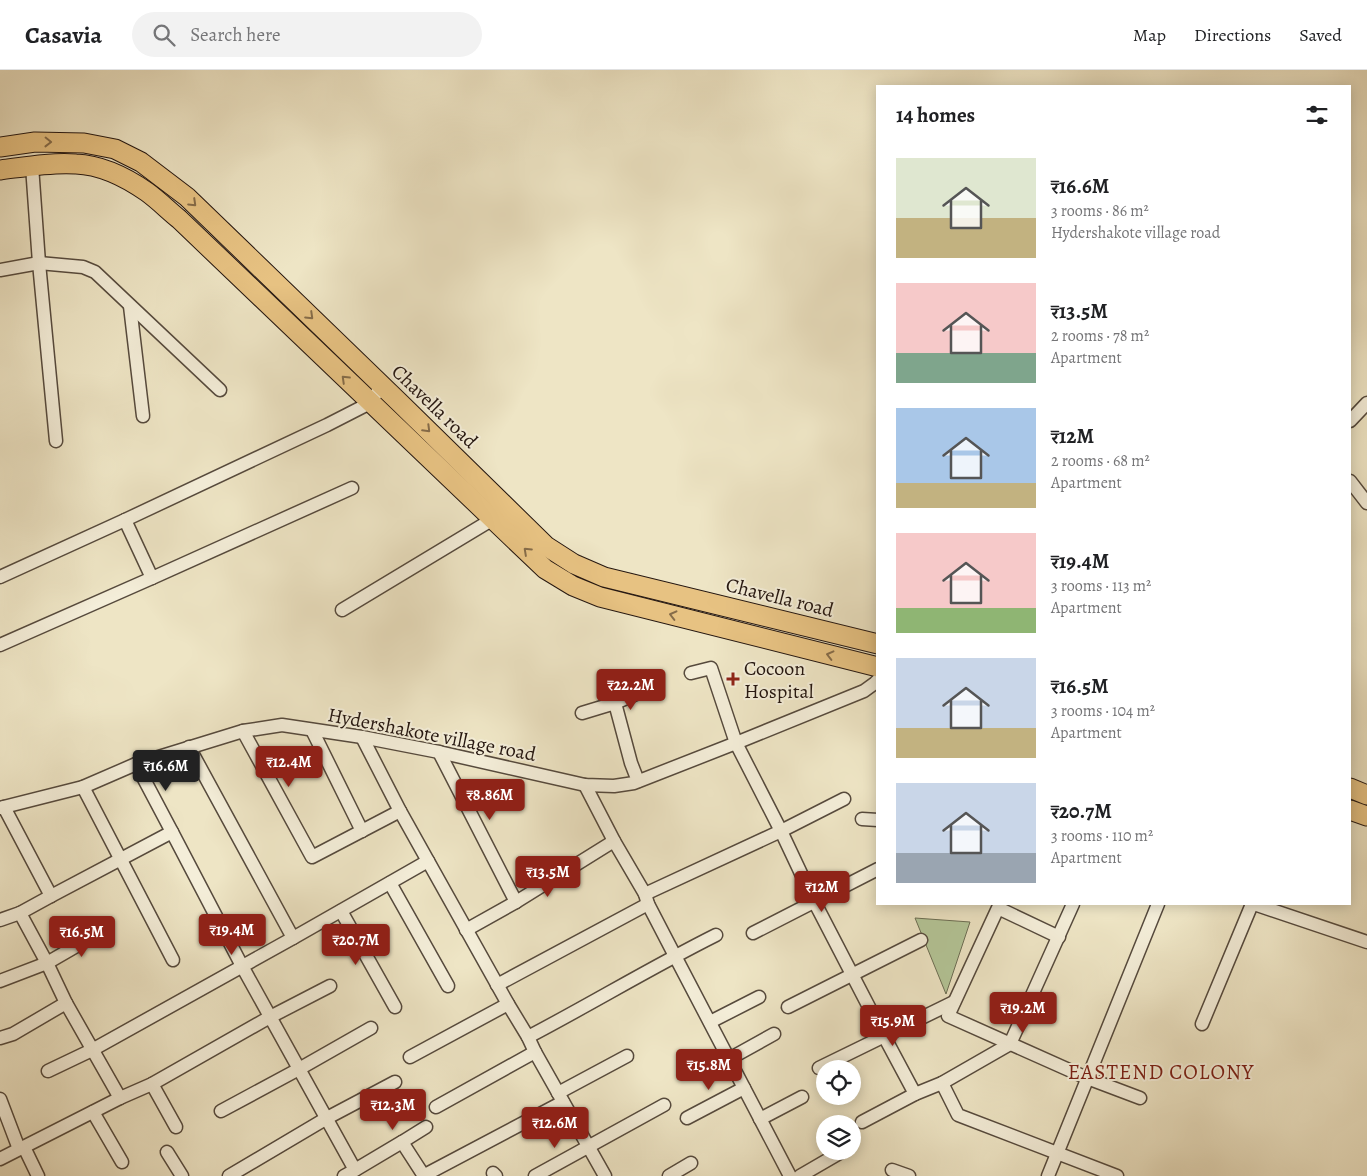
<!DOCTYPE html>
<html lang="en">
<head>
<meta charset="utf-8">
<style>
	:root { --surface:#fff; --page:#f2f2f2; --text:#202124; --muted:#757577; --line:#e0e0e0; --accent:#8f2418 }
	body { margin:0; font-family:Alegreya,serif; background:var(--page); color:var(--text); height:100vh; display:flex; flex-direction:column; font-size:19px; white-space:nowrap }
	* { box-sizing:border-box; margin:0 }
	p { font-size:16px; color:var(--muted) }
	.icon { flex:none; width:28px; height:28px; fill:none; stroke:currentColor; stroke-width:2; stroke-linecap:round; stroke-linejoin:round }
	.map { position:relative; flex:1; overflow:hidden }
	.side { position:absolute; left:876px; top:15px; width:475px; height:820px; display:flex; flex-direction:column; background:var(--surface); border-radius:0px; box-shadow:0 2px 12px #0003 }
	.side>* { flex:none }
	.fabs { position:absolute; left:816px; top:990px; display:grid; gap:10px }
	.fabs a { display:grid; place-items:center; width:45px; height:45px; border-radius:50%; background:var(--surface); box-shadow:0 2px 12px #0003; font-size:25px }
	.price { position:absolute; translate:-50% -42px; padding:0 11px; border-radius:5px; background:var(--accent); color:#fff; font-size:16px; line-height:32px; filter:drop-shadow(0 1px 2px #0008) }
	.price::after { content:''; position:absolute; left:50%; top:30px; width:15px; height:11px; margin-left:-8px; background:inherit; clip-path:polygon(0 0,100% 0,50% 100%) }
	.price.current { background:#222; color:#fff }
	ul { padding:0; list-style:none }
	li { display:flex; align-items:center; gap:15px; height:125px; padding:0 20px }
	li span { display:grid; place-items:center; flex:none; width:140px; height:100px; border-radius:0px; color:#555 }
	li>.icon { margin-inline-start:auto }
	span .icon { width:60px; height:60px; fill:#fffc; stroke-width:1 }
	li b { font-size:21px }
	h2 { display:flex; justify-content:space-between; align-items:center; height:60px; padding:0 20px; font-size:21px }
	header { display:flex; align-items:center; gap:30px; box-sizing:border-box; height:70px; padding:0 25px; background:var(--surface); border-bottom:1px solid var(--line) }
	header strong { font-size:24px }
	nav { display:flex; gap:28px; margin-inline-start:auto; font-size:18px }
	.search { width:350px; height:45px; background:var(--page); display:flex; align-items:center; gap:12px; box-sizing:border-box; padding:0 18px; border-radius:28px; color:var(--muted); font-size:19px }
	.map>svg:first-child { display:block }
	.green { fill:#b4c698; stroke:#6c6e54 }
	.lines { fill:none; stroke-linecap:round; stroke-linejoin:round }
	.minor-casing { stroke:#564a3d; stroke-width:15 }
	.highway-casing { stroke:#241610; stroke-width:21 }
	.minor { stroke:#f4eed9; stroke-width:12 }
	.highway { stroke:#e7c282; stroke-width:19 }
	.oneway { stroke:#866c49 }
	.poi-dot { fill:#8f2418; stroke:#f4eed9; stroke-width:2 }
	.labels { text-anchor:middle; stroke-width:4; stroke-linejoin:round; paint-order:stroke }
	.street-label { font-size:20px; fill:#241610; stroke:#f4eed9 }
	.poi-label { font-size:20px; fill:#241610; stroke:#f4eed9; text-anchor:start }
	.neighbourhood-label { font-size:21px; letter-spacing:1px; fill:#7a1f14; stroke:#f4eed9 }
</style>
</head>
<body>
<header>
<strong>Casavia</strong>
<div class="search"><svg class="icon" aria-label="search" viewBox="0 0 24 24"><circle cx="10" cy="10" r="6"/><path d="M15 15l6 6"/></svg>Search here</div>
<nav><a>Map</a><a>Directions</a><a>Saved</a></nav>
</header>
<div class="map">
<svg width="1367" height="1106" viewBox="0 0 1367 1106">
	<rect width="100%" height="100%" fill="#eee5c5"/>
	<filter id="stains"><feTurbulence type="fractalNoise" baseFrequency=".004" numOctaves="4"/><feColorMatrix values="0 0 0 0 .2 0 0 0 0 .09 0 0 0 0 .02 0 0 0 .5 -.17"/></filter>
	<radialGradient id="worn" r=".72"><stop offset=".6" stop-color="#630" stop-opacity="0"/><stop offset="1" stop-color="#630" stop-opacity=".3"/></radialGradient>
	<polygon class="green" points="915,848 970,852 946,924"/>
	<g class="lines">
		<defs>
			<g id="minor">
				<polyline points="32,96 39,193 56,371"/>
				<polyline points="0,200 39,193 83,197 95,202 220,320"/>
				<polyline points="130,236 143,346"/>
				<polyline points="1350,351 1367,333"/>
				<polyline points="1350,411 1367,433"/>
				<polyline points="0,507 125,450 327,355 370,333 382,315"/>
				<polyline points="152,508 352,418"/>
				<polyline points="342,540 493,449"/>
				<polyline points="0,575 152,508 125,450"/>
				<polyline points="691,603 711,598 736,673 781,761 814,831 884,966 915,1024"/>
				<polyline points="615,633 645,620"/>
				<polyline points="582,643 615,633 631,693 638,711"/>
				<polyline points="312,660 362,761"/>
				<polyline points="243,661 312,787 400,741"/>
				<polyline points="362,667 400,741 508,934 528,967 535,982 605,1106"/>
				<polyline points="189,677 293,868"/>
				<polyline points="439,682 516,832"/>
				<polyline points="136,694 172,762"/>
				<polyline points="585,715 614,771 645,824 648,834 675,886 790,1106"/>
				<polyline points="83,717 173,890"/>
				<polyline points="4,737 51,826"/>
				<polyline points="0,738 83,717 136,694 243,661 282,655 362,667 439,682 585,715 614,716 634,713 736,673 864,621 875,613 878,610"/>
				<polyline points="862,749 878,750"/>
				<polyline points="390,813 448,916"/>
				<polyline points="645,824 781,761 844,729"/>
				<polyline points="1254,834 1367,872"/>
				<polyline points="341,841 395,937"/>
				<polyline points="20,843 47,893 66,933 120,1028"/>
				<polyline points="0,850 20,843 51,826 172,762 242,896 355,1100"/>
				<polyline points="466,860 516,832 614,771"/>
				<polyline points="753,863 878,799"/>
				<polyline points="1059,867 998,838 948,946 1087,1008 1140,1028"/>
				<polyline points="0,911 47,893 104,860"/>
				<polyline points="497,915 648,834"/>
				<polyline points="788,937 921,870"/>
				<polyline points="710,952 759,927"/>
				<polyline points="1202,954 1252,834"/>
				<path d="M528 967C591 934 652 897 716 865"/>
				<polyline points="0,968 13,964 66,933"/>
				<polyline points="410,987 508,934"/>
				<polyline points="729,989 774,964"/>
				<polyline points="819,998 954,932"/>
				<polyline points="48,1001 92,980 293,868 428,791"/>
				<polyline points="942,1013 958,1045 1117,1106"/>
				<polyline points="152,1014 176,1057"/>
				<polyline points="558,1023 627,986"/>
				<polyline points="0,1029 19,1079"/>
				<polyline points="436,1037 535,982"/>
				<polyline points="221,1041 299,999 371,958"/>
				<polyline points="93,1042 122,1092"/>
				<polyline points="687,1048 744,1018"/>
				<polyline points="760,1049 802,1027"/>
				<polyline points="862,1052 915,1024 942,1013 1010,974 1073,834"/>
				<polyline points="402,1072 426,1057"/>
				<polyline points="24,1077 38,1106"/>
				<polyline points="167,1082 182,1106"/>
				<polyline points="0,1089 120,1028 152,1014 270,947 330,916"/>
				<polyline points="892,1100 909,1106"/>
				<polyline points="493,1103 496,1106"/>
				<polyline points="229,1106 327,1048 395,1012"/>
				<polyline points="344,1106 355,1100 402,1072 424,1106"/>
				<polyline points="423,1106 563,1032"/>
				<polyline points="535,1106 664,1035"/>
				<polyline points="669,1106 691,1093"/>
				<polyline points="800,1106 843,1081"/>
				<polyline points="1048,1106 1158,834"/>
			</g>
			<g id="highway">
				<polyline points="0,77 35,72 84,73 115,79 141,92 187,127 399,332 546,476 574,494 604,507 878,574"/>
				<path d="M0 100C24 97 52 92 76 94 101 95 127 108 147 122 158 130 168 140 179 149L545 499 573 516 600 527 878 597"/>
				<polyline points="1350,718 1367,725"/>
				<polyline points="1350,740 1367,746"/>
			</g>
		</defs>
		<use href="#minor" class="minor-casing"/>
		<use href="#highway" class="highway-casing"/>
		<use href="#minor" class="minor"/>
		<use href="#highway" class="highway"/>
	</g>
	<defs><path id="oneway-chevron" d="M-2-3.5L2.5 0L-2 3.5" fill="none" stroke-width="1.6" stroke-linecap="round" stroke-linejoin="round" transform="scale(1.25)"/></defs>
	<g class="oneway">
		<use href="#oneway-chevron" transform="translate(48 72) rotate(1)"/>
		<use href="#oneway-chevron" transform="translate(193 133) rotate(44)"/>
		<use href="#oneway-chevron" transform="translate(310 246) rotate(44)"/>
		<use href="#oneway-chevron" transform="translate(345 309) rotate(-136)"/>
		<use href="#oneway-chevron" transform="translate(427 359) rotate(45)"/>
		<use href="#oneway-chevron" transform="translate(527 481) rotate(-137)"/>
		<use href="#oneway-chevron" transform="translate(673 545) rotate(-166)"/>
		<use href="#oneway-chevron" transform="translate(830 585) rotate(-166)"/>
	</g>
	<path class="poi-dot" d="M730.5 601.5h5v5h5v5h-5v5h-5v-5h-5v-5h5z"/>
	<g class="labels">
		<g class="street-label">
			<text transform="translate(435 336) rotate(44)" y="7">Chavella road</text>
			<text transform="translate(780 527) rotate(14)" y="7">Chavella road</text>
			<text transform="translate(432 664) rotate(11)" y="7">Hydershakote village road</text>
		</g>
		<g class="poi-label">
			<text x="744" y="605">Cocoon<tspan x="744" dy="23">Hospital</tspan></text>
		</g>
		<g class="neighbourhood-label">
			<text x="1161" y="1009">EASTEND COLONY</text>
		</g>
	</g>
	<rect width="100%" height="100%" filter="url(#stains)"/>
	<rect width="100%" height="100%" fill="url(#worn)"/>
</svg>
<div class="fabs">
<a><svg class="icon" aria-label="locate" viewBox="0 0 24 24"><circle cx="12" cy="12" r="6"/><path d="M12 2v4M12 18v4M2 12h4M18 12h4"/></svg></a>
<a><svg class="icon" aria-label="layers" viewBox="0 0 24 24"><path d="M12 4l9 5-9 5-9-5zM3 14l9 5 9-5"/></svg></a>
</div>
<b class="price" style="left:631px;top:641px">₹22.2M</b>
<b class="price" style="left:289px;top:718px">₹12.4M</b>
<b class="price current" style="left:166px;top:722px">₹16.6M</b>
<b class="price" style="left:490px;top:751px">₹8.86M</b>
<b class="price" style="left:548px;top:828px">₹13.5M</b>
<b class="price" style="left:822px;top:843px">₹12M</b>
<b class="price" style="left:232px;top:886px">₹19.4M</b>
<b class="price" style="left:82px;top:888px">₹16.5M</b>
<b class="price" style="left:356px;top:896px">₹20.7M</b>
<b class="price" style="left:1023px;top:964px">₹19.2M</b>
<b class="price" style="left:893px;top:977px">₹15.9M</b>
<b class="price" style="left:709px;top:1021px">₹15.8M</b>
<b class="price" style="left:393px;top:1061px">₹12.3M</b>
<b class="price" style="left:555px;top:1079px">₹12.6M</b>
<section class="side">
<h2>14 homes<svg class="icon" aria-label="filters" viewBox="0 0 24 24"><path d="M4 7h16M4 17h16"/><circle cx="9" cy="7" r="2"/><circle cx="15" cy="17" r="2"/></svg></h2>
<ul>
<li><span style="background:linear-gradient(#dfe7d0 60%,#c2b280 0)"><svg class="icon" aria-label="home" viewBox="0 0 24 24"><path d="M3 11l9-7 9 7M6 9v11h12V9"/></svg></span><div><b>₹16.6M</b><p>3 rooms · 86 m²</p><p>Hydershakote village road</p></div></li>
<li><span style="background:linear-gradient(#f6c9c9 70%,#7fa58c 0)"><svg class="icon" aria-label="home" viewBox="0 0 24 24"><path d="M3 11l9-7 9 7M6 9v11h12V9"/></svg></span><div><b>₹13.5M</b><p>2 rooms · 78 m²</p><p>Apartment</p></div></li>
<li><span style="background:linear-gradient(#a9c7e8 75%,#c2b280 0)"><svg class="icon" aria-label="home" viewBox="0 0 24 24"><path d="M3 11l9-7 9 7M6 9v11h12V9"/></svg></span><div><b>₹12M</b><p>2 rooms · 68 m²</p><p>Apartment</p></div></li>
<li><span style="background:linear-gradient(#f6c9c9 75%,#8fb573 0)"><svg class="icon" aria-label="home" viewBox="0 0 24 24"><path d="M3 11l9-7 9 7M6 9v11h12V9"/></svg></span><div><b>₹19.4M</b><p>3 rooms · 113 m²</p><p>Apartment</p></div></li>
<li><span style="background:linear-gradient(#c9d6e8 70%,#c2b280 0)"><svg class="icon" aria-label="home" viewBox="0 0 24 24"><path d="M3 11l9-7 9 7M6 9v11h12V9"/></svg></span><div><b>₹16.5M</b><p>3 rooms · 104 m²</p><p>Apartment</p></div></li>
<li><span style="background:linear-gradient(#c9d6e8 70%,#9aa5b1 0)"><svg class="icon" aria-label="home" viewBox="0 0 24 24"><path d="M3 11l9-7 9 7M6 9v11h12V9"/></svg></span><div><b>₹20.7M</b><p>3 rooms · 110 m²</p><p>Apartment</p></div></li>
</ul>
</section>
</div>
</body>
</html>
